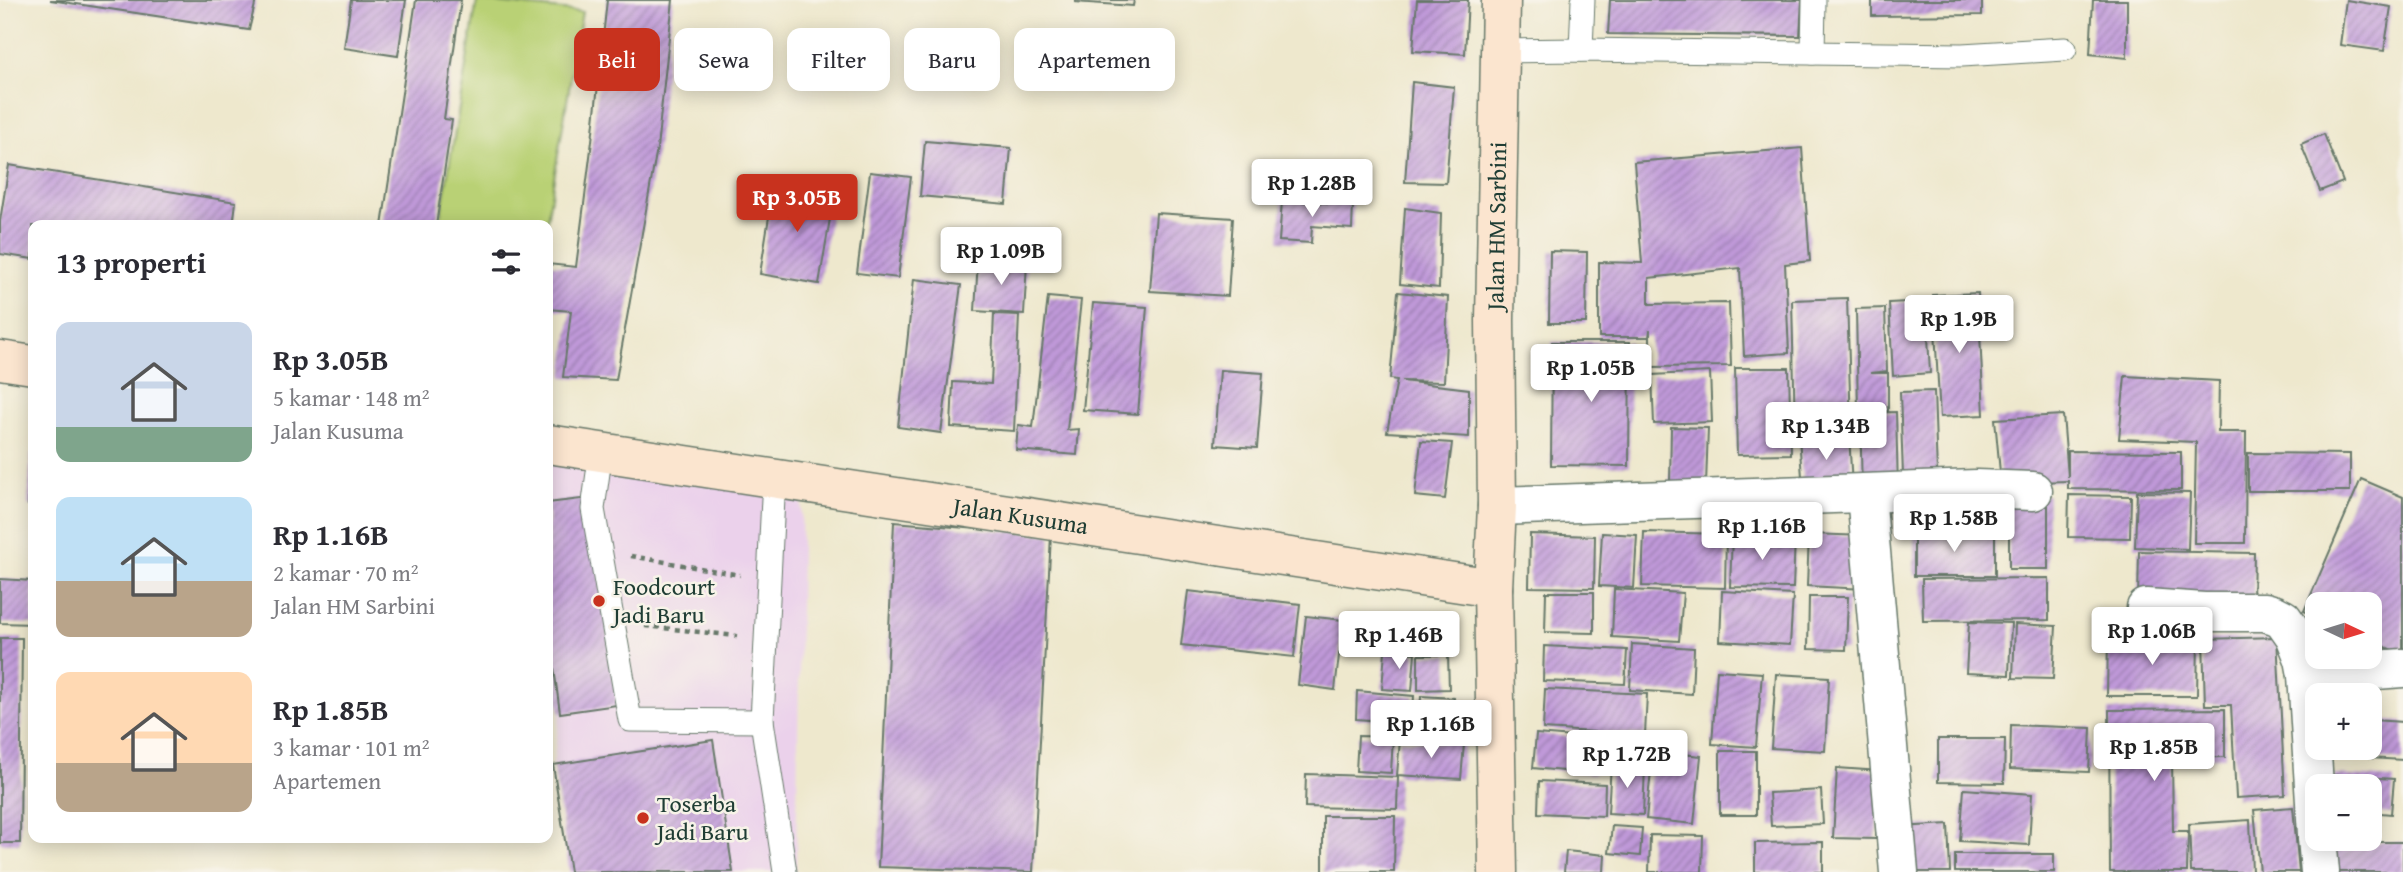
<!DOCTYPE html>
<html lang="id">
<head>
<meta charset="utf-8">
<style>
	:root { --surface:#fff; --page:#f7f7f7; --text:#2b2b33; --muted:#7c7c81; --accent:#c8321e }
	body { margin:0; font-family:"Gentium Book Plus",serif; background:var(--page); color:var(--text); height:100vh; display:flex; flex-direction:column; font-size:26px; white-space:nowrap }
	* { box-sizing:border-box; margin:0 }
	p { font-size:23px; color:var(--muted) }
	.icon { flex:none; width:38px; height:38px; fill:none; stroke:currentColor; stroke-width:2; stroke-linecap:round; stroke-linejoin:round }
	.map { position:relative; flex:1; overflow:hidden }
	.drawer { position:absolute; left:28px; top:220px; width:525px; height:623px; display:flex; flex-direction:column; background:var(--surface); border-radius:14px; box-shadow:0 4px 18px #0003 }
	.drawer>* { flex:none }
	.top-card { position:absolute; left:574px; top:28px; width:665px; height:63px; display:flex; gap:14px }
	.needle { width:46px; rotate:94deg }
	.fabs { position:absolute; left:2305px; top:592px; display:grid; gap:14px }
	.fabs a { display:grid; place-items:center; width:77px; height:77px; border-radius:14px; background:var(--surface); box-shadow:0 4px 18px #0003; font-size:35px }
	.price { position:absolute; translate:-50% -60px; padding:0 16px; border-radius:7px; background:#fff; color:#222; font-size:23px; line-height:46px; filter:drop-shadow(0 2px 4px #0008) }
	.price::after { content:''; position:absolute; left:50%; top:42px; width:21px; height:16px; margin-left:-10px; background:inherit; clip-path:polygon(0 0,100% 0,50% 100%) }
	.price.current { background:var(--accent); color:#fff }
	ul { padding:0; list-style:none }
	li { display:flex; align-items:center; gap:21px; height:175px; padding:0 28px }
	li span { display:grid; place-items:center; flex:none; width:196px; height:140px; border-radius:14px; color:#555 }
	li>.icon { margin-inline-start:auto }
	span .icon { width:84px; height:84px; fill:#fffc; stroke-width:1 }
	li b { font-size:30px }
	h2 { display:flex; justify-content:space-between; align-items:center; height:84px; padding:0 28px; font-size:30px }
	.pill { padding:0 24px; border-radius:14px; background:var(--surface); box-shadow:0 4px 18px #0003; font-size:24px; line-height:63px }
	.pill.current { background:var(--accent); color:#fff }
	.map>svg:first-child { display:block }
	.built { fill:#ebd1eb }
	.grass { fill:#b9d175; stroke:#6c8754; stroke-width:2 }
	.building { fill:url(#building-hatch) }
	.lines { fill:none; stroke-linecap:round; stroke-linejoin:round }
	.service-casing { stroke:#67796a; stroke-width:25 }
	.minor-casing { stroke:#67796a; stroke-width:41 }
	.secondary-casing { stroke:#67796a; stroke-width:41 }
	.path { stroke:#67796a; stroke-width:4.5; stroke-dasharray:5 5; stroke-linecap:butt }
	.service { stroke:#fff; stroke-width:23 }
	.minor { stroke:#fff; stroke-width:38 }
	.secondary { stroke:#fbe5cf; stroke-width:38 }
	.poi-dot { fill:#c8321e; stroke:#f7f3e8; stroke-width:2.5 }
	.labels { text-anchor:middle; stroke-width:5; stroke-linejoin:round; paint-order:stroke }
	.street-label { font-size:24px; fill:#1f3d34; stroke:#f7f3e8 }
	.poi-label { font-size:24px; fill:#1f3d34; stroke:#f7f3e8; text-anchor:start }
</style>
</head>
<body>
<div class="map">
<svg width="2403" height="872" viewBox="0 0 2403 872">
	<defs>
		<pattern id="building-hatch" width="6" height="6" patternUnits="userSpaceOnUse" patternTransform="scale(1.75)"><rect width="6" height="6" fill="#c099d9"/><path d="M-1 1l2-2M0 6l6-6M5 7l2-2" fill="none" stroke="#9b7eb1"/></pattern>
	</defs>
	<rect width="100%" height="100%" fill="#f7f3e8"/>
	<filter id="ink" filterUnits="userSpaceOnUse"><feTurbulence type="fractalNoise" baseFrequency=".0143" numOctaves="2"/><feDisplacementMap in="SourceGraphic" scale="14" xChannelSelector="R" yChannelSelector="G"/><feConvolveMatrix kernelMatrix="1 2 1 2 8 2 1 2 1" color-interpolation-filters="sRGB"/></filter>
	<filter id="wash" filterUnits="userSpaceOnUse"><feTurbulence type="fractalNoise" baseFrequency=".00686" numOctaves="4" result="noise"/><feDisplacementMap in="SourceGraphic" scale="28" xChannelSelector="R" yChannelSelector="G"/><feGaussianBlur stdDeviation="1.57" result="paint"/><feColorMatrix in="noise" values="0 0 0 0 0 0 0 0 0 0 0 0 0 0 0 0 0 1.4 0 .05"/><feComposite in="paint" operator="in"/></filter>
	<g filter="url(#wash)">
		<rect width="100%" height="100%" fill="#eee8cd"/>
		<polygon class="built" points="548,424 601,451 802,482 796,872 569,872 553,765 560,713 548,623"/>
		<polygon class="grass" points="477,1 582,12 546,226 439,226"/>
		<g id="blocks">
			<g class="building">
				<polygon points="50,0 256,0 249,30"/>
				<polygon points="351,0 406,0 398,56 344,48"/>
				<polygon points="416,0 461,0 444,119 452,120 436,226 382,226"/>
				<polygon points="607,0 673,0 657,148 616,380 563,377 571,311 548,309 548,264 576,267 592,141"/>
				<polygon points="1075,0 1134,0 1133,6 1075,2"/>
				<polygon points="1417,0 1468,0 1465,54 1413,51"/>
				<polygon points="1610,0 1802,0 1800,36 1608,34"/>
				<polygon points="1872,0 1982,0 1982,15 1872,16"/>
				<polygon points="2093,0 2127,0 2127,58 2090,54"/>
				<polygon points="2346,0 2391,7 2384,51 2340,45"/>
				<polygon points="1412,82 1454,87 1446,183 1405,182"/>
				<polygon points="2324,134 2343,182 2320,191 2301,144"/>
				<polygon points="925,141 1011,148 1006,204 920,196"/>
				<polygon points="1802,148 1810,261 1785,264 1789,353 1744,356 1740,268 1649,278 1649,304 1729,303 1731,366 1650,367 1650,329 1649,337 1599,337 1599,262 1642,263 1634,162"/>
				<polygon points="9,165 236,202 233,226 33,226 33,259 0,254 0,221"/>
				<polygon points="870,172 911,177 898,278 857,273"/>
				<polygon points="774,185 834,195 819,284 760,274"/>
				<polygon points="1282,201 1353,204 1352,229 1312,226 1311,243 1279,241"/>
				<polygon points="1405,208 1441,213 1439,288 1400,284"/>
				<polygon points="1156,213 1233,218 1228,296 1150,291"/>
				<polygon points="1550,251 1587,252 1586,323 1549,323"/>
				<polygon points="978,260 1027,263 1024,314 975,311"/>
				<polygon points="914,279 961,285 941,433 898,427"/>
				<polygon points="1398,292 1448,297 1444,382 1402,381 1469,389 1469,437 1387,432 1397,380 1390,379"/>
				<polygon points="1978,293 1984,415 1940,417 1933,295"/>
				<polygon points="1048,297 1081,300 1067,430 1079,429 1077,455 1016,450 1018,425 1033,427"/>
				<polygon points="1847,298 1851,427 1795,429 1792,300"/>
				<polygon points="1926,301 1930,373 1893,376 1889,303"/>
				<polygon points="1093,303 1147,307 1138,414 1083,410"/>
				<polygon points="1885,308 1887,371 1870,373 1888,373 1888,411 1858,411 1856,309"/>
				<polygon points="994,314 1019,315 1014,431 951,427 953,382 991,384"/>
				<polygon points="1552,342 1630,342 1629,466 1551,465"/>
				<polygon points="1735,368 1789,368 1791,454 1737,455"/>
				<polygon points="1220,370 1263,373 1257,448 1215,445"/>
				<polygon points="1710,372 1712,422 1654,424 1652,375"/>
				<polygon points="2125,376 2219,381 2218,432 2246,432 2245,543 2194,543 2196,442 2119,439"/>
				<polygon points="1934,391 1937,474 1903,475 1900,392"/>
				<polygon points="1896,412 1898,489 1862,490 1860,413"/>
				<polygon points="2063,415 2068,477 2068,451 2181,452 2181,490 2068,489 2068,481 2001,483 1995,419"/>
				<polygon points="1671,427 1708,428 1706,485 1670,484"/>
				<polygon points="1849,434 1852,487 1803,490 1799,437"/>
				<polygon points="1421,441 1452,443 1445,499 1415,496"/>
				<polygon points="31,453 33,453 33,506 28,505"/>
				<polygon points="2248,453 2350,454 2350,491 2248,491"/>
				<polygon points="2361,479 2403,497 2403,655 2370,640 2370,604 2317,604 2317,617 2304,611"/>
				<polygon points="2137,492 2190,493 2188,549 2135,547"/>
				<rect x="2009" y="495" width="39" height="74"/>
				<polygon points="2069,495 2131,496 2130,538 2068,537"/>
				<polygon points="589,498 617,705 560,713 548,623 548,503"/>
				<polygon points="894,522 1051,535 1033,872 878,867"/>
				<polygon points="1644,532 1726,534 1725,588 1642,586"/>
				<polygon points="1602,533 1637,535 1634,588 1599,586"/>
				<rect x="1914" y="533" width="81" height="43"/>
				<polygon points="1530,534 1595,536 1594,588 1529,587"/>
				<polygon points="1809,534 1867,536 1865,589 1807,586"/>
				<polygon points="1732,535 1795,537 1793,588 1730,587"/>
				<polygon points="2139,551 2254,553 2253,601 2138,600"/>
				<polygon points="2049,578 2049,620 1923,621 1922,579"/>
				<polygon points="0,579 33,581 33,624 0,623"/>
				<polygon points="1614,589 1683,593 1679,641 1612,637"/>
				<polygon points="1188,591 1300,604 1294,657 1181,645"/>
				<polygon points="1722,591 1793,595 1790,645 1720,641"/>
				<polygon points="1546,592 1594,592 1594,633 1545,632"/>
				<polygon points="1809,597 1848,597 1846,650 1808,649"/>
				<polygon points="1306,616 1343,620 1335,690 1298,685"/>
				<polygon points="1969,622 2011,623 2009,675 1966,673"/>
				<polygon points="2015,624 2056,626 2053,679 2013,678"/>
				<polygon points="2108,637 2198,638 2197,696 2107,696"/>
				<polygon points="2277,637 2285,795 2236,798 2231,705 2205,705 2203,639"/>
				<polygon points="0,638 22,638 20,843 0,843"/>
				<polygon points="1632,644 1694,648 1692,694 1630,690"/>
				<polygon points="1544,646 1627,650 1625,684 1543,681"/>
				<polygon points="1385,651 1415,653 1412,691 1382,689"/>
				<polygon points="1418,655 1448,655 1449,689 1418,690"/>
				<polygon points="1717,670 1762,673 1756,747 1712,744"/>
				<polygon points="1776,674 1829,677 1825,751 1771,748"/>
				<polygon points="1545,689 1647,694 1645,735 1543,729"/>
				<polygon points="1357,691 1414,696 1412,723 1356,719"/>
				<polygon points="1421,696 1454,698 1452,736 1419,734"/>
				<polygon points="2225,709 2225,757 2172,758 2173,831 2188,831 2187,872 2110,872 2109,710"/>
				<polygon points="2372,720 2403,722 2403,760 2369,758"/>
				<polygon points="2011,725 2091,728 2089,772 2010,769"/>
				<polygon points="1536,734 1597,739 1594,774 1533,768"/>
				<polygon points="1358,736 1393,737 1391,773 1356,771"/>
				<polygon points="1938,739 2005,739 2004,783 1938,782"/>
				<polygon points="713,740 733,872 570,872 553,765"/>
				<polygon points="1400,740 1464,744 1461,779 1397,775"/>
				<polygon points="2316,747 2363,747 2362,756 2316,750"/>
				<polygon points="1653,751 1701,756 1694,824 1646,819"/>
				<rect x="1720" y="751" width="36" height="64"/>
				<polygon points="1611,764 1645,766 1643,815 1608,813"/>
				<polygon points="1837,768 1880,771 1876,839 1833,838"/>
				<polygon points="1306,774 1398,777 1397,809 1305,807"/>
				<polygon points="2335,775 2394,779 2391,814 2370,812 2370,786 2334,786"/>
				<polygon points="1539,781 1605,784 1604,816 1538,813"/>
				<polygon points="1964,789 2032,794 2029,845 1960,841"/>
				<polygon points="1821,790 1823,824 1771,826 1769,793"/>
				<polygon points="2293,807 2299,872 2260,872 2254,810"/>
				<polygon points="1323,816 1395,816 1394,872 1323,872"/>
				<polygon points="2250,820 2252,872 2191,872 2189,824"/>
				<polygon points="1948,824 1950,872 1904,872 1902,827"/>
				<polygon points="1612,826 1642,828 1640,856 1609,853"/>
				<polygon points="1650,835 1703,836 1702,872 1649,872"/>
				<polygon points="1823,842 1823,872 1755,872 1755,843"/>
				<rect x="2332" y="842" width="71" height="30"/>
				<polygon points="1566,851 1605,855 1604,872 1564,872"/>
				<rect x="1955" y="854" width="99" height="18"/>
			</g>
		</g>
	</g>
	<g filter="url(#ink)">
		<use href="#blocks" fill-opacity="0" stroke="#67796a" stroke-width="2"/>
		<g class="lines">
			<defs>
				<g id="service">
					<polyline points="1581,50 1583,0"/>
					<polyline points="1500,51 1581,50 1962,55 2065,49"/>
					<polyline points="1813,53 1814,0"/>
					<polyline points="601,451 593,509 630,720 762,721 774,478"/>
					<polyline points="762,721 785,872"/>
				</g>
				<g id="minor">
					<polyline points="1866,494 1899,872"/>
					<polyline points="1497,506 1976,489 2033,491"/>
					<polyline points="2146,608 2204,612 2265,612 2275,615 2283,619 2295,636 2304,659 2307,675 2317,834"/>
					<polyline points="2307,675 2403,668"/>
					<polyline points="2317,838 2320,872"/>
				</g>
				<g id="secondary">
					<polyline points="0,360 33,365"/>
					<path id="s1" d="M548 444 1493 588"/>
					<path id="s2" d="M1498 872 1493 588 1497 506 1495 320 1501 0"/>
				</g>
			</defs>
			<use href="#service" class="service-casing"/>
			<use href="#minor" class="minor-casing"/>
			<use href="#secondary" class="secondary-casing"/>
			<g class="path">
				<polyline points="631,556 740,575"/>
				<polyline points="645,626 737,636"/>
			</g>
			<use href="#service" class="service"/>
			<use href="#minor" class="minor"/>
			<use href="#secondary" class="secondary"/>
		</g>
	</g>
	<g class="poi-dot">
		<circle cx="599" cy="601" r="7"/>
		<circle cx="643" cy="818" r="7"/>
	</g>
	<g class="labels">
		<g class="street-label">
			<text dy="8" stroke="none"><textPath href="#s2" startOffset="646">Jalan HM Sarbini</textPath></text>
			<text dy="8" stroke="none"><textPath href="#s1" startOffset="478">Jalan Kusuma</textPath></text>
		</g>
		<g class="poi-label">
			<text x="613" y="595">Foodcourt<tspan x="613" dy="28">Jadi Baru</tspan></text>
			<text x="657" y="812">Toserba<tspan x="657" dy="28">Jadi Baru</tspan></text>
		</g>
	</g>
</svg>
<div class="fabs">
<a><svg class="needle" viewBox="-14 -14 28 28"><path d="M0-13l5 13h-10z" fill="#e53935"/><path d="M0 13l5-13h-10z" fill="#7c7c81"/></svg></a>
<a>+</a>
<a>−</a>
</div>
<b class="price" style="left:1312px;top:219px">Rp 1.28B</b>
<b class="price current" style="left:797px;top:234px">Rp 3.05B</b>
<b class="price" style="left:1001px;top:287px">Rp 1.09B</b>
<b class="price" style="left:1959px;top:355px">Rp 1.9B</b>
<b class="price" style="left:1591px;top:404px">Rp 1.05B</b>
<b class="price" style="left:1826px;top:462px">Rp 1.34B</b>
<b class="price" style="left:1954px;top:554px">Rp 1.58B</b>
<b class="price" style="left:1762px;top:562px">Rp 1.16B</b>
<b class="price" style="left:2152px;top:667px">Rp 1.06B</b>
<b class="price" style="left:1399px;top:671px">Rp 1.46B</b>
<b class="price" style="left:1431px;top:760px">Rp 1.16B</b>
<b class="price" style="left:2154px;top:783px">Rp 1.85B</b>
<b class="price" style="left:1627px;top:790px">Rp 1.72B</b>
<div class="top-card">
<a class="pill current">Beli</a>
<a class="pill">Sewa</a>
<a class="pill">Filter</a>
<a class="pill">Baru</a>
<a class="pill">Apartemen</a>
</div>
<section class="drawer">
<h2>13 properti<svg class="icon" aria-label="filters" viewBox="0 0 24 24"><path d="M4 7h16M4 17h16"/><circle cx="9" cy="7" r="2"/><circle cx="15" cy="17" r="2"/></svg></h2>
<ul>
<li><span style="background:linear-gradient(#c9d6e8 75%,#7fa58c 0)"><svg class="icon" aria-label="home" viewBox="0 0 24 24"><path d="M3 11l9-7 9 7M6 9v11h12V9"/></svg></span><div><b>Rp 3.05B</b><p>5 kamar · 148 m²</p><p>Jalan Kusuma</p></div></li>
<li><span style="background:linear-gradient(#bfe0f5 60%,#b9a48a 0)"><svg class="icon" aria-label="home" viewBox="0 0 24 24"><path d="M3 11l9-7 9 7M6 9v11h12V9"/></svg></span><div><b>Rp 1.16B</b><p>2 kamar · 70 m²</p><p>Jalan HM Sarbini</p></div></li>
<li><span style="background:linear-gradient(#ffd9b3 65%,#b9a48a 0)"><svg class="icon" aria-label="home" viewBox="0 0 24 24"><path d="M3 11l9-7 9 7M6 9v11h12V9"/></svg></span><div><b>Rp 1.85B</b><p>3 kamar · 101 m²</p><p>Apartemen</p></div></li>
</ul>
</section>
</div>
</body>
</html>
